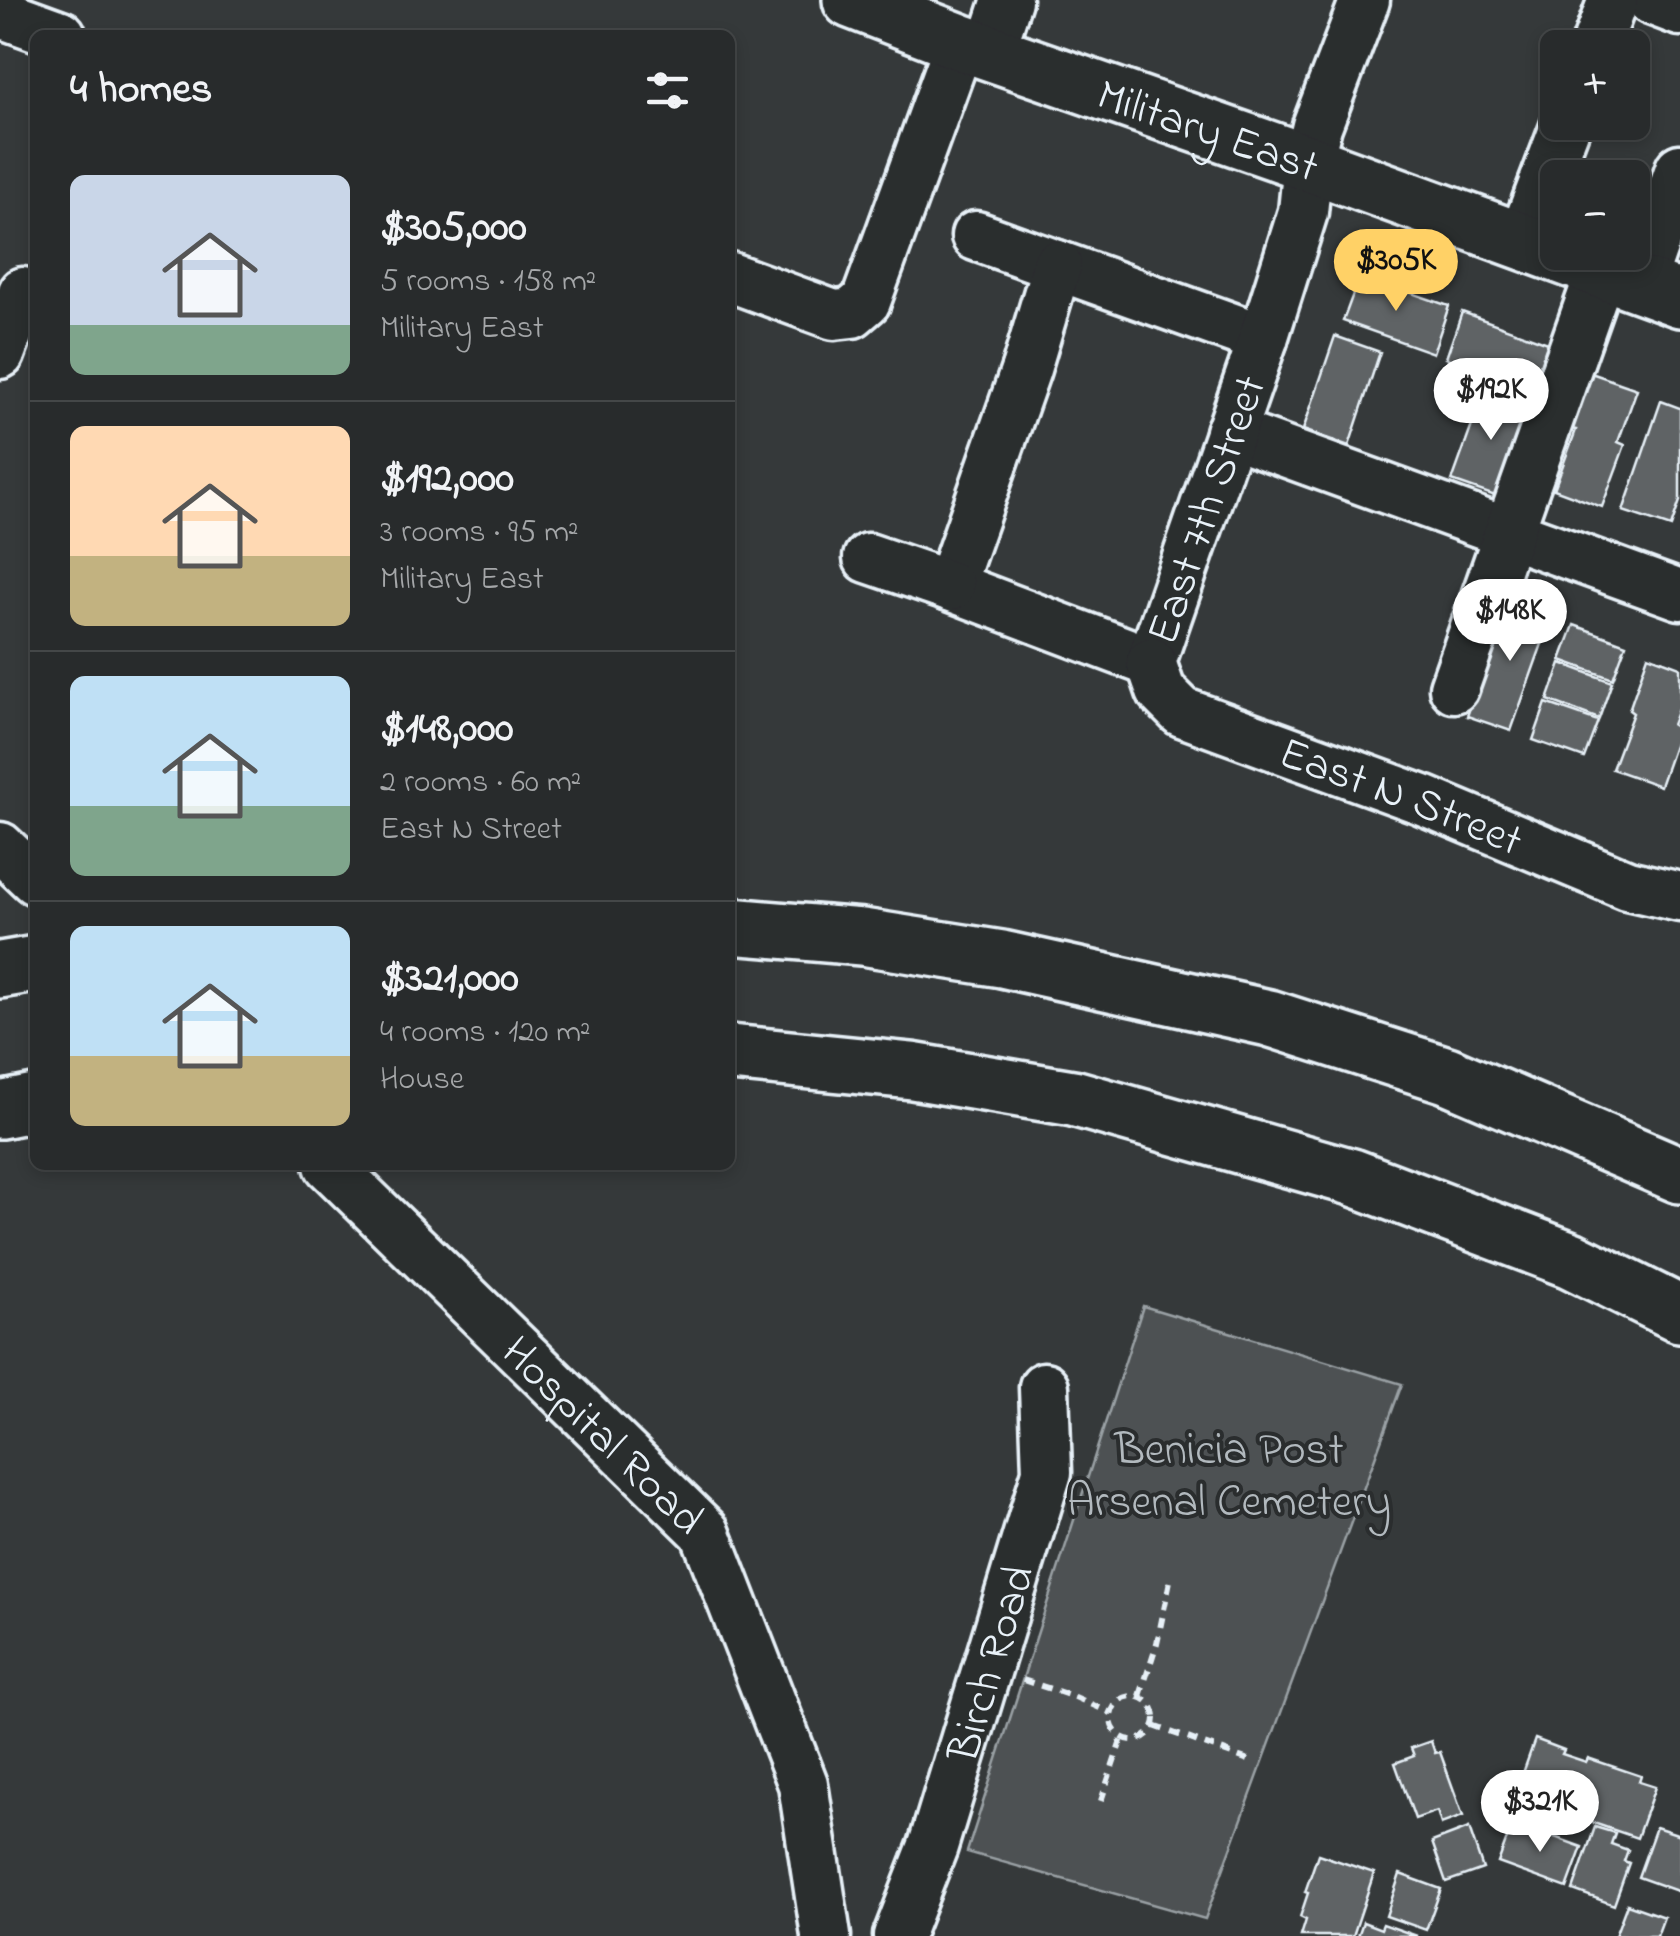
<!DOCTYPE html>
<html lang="en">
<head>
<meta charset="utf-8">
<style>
	:root { --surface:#282b2c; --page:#303334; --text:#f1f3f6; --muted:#a5a7a9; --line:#444748; --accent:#ffd166 }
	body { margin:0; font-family:"Indie Flower",sans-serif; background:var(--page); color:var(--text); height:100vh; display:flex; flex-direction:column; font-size:38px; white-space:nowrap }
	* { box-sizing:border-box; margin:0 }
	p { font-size:32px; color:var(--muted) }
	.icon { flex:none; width:55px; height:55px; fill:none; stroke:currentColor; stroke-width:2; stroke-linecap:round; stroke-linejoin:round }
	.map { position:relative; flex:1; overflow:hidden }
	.details { position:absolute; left:30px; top:30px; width:705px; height:1140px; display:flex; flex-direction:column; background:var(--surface); border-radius:15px; box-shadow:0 5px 15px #0003,0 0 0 2px var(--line) }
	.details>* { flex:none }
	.fabs { position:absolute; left:1540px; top:30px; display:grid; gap:20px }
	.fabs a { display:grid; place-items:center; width:110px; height:110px; border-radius:15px; background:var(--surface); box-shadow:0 5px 15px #0003,0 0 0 2px var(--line); font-size:50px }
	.price { position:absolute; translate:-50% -85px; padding:0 22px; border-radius:35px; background:#fff; color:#222; font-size:32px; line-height:65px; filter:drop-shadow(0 2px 5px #0008) }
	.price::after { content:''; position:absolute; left:50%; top:60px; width:30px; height:22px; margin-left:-15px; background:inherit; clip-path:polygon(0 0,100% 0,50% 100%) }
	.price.selected { background:var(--accent); color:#111 }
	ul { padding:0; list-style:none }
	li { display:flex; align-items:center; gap:30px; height:250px; padding:0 40px }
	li+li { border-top:2px solid var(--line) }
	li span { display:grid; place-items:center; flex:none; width:280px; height:200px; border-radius:15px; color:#555 }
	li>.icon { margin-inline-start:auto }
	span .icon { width:120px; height:120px; fill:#fffc; stroke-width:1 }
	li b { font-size:42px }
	h2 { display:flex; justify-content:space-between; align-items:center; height:120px; padding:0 40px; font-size:42px }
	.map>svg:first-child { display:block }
	.green { fill:#4d5152; stroke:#9aa1a5; stroke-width:2.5 }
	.building { fill:#5f6365; stroke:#e8f1f8; stroke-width:2.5 }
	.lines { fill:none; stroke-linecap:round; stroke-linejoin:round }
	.minor-casing { stroke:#e8f1f8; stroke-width:55 }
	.major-casing { stroke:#e8f1f8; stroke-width:62 }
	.highway-casing { stroke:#e8f1f8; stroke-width:62 }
	.path { stroke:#e8f1f8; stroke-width:6; stroke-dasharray:10 8; stroke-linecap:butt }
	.minor { stroke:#2a2d2e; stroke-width:48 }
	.major { stroke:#2a2d2e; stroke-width:55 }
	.highway { stroke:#2a2d2e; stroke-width:55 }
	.labels { text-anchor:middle; stroke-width:8; stroke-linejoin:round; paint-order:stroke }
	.street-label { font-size:45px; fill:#e8f1f8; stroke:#2a2d2e }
	.park-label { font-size:45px; fill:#b2b9be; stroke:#2a2d2e }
</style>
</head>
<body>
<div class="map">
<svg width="1680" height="1936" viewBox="0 0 1680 1936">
	<rect width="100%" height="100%" fill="#35393a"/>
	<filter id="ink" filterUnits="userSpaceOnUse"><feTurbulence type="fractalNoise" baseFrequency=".01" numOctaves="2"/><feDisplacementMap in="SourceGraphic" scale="20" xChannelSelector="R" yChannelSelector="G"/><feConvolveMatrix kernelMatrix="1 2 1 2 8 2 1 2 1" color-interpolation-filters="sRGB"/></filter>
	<g filter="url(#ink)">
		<polygon class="green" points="1143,1306 1402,1384 1205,1919 967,1852"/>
		<g class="building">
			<polygon points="1360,275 1449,306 1433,353 1343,321"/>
			<polygon points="1462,312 1551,344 1535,389 1446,358"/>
			<polygon points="1335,336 1380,352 1349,446 1303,430"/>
			<polygon points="1591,373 1637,389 1618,442 1625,445 1602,507 1554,489 1576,430 1571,429"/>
			<polygon points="1485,389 1531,406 1498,497 1452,481"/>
			<polygon points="1661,401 1680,408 1680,501 1671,527 1623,511"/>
			<polygon points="1509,598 1553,613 1511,731 1467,716"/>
			<polygon points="1574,625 1626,644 1613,679 1561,660"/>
			<polygon points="1648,655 1680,667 1680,704 1672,725 1680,729 1660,786 1612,769 1633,713 1629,710"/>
			<polygon points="1561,663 1612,682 1599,719 1548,700"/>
			<polygon points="1546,703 1598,721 1584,758 1533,740"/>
			<polygon points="1535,1739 1564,1750 1562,1754 1586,1762 1588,1758 1641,1776 1639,1782 1655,1787 1637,1838 1515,1796"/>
			<polygon points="1431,1741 1435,1753 1440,1752 1463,1816 1441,1824 1437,1811 1415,1819 1395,1763 1414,1756 1411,1748"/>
			<polygon points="1513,1822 1582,1847 1567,1888 1498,1863"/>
			<polygon points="1595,1827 1615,1833 1611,1844 1628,1850 1624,1861 1629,1863 1614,1905 1573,1890"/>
			<polygon points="1656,1827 1680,1835 1680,1892 1638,1877"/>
			<polygon points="1469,1828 1483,1869 1446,1882 1432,1842"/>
			<polygon points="1318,1854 1374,1873 1353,1936 1301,1936 1306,1920 1300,1917 1308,1893 1305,1892"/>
			<polygon points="1400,1874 1441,1889 1426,1930 1386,1916"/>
			<polygon points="1627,1904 1664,1917 1657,1936 1615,1936"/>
			<polygon points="1363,1922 1381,1929 1383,1924 1417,1936 1358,1936"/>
		</g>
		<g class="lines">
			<defs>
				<g id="minor">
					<polyline points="1651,0 1680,11"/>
					<polyline points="0,13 61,35"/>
					<polyline points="1595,48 1613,0"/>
					<polyline points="990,52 1007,0"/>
					<polyline points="976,236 1263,339"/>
					<polyline points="1522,241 1567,122"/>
					<polyline points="1057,265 1026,369 950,586 1151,662"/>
					<polyline points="730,277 834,315 852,313 866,301 960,42"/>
					<polyline points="1640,284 1680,169"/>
					<polyline points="0,354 23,292"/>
					<polyline points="1230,432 1680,595"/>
					<polyline points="868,558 950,586"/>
					<path id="s1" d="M1151 662 1263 339 1303 212 1308 163 1317 126 1365 0"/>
					<path id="s2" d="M1151 662 1161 691 1182 712 1423 800 1627 885 1680 897"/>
					<polyline points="1454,688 1601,271"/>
					<polyline points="0,847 35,880"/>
					<path id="s3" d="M329 1165 705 1532 803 1784 826 1936"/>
					<path id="s4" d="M898 1936 933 1846 1047 1472 1044 1387"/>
				</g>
				<g id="major">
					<path id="s5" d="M851 0 960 42 1308 163 1680 299"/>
				</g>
				<g id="highway">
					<polyline points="730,926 862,937 1002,959 1269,1018 1447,1075 1680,1175"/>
					<polyline points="0,970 35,964"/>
					<polyline points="730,1053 912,1071 1073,1098 1352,1177 1571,1260 1680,1314"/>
					<polyline points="0,1110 35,1103"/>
				</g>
			</defs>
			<use href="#minor" class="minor-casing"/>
			<use href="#major" class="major-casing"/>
			<use href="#highway" class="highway-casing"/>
			<g class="path">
				<polyline points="1023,1680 1075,1697 1111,1713"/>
				<circle cx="1133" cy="1718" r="22"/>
				<polyline points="1140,1696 1157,1643 1171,1576"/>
				<polyline points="1154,1726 1254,1762"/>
				<polyline points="1101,1801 1122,1738"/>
			</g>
			<use href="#minor" class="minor"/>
			<use href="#major" class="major"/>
			<use href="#highway" class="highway"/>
		</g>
	</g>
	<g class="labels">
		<g class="street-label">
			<text dy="16" stroke="none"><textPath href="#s5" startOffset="380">Military East</textPath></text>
			<text dy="16" stroke="none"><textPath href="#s1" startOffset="162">East 7th Street</textPath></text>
			<text dy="16" stroke="none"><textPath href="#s2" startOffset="295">East N Street</textPath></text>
			<text dy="16" stroke="none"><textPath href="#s3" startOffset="385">Hospital Road</textPath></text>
			<text dy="16" stroke="none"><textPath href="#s4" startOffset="288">Birch Road</textPath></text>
		</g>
		<g class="park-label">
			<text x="1229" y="1463">Benicia Post<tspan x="1229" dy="52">Arsenal Cemetery</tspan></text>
		</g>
	</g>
</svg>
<div class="fabs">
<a>+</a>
<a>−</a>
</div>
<b class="price selected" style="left:1396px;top:314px">$305K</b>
<b class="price" style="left:1491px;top:443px">$192K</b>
<b class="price" style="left:1510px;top:664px">$148K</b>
<b class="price" style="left:1540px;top:1855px">$321K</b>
<section class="details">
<h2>4 homes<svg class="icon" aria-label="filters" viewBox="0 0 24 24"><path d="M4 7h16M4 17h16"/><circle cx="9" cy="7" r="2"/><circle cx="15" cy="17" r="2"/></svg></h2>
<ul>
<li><span style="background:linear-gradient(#c9d6e8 75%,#7fa58c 0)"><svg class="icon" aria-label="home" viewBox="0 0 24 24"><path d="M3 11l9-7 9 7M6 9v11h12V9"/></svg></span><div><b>$305,000</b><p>5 rooms · 158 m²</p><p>Military East</p></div></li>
<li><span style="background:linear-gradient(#ffd9b3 65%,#c2b280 0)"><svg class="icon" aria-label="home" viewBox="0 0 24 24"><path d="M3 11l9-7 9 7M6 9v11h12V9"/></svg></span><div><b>$192,000</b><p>3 rooms · 95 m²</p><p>Military East</p></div></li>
<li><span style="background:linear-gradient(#bfe0f5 65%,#7fa58c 0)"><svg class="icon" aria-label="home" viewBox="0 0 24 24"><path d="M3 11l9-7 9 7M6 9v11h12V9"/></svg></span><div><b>$148,000</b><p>2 rooms · 60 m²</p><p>East N Street</p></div></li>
<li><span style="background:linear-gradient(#bfe0f5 65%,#c2b280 0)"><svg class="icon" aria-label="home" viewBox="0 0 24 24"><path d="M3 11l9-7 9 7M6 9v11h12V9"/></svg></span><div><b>$321,000</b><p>4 rooms · 120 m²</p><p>House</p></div></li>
</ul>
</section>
</div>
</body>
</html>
